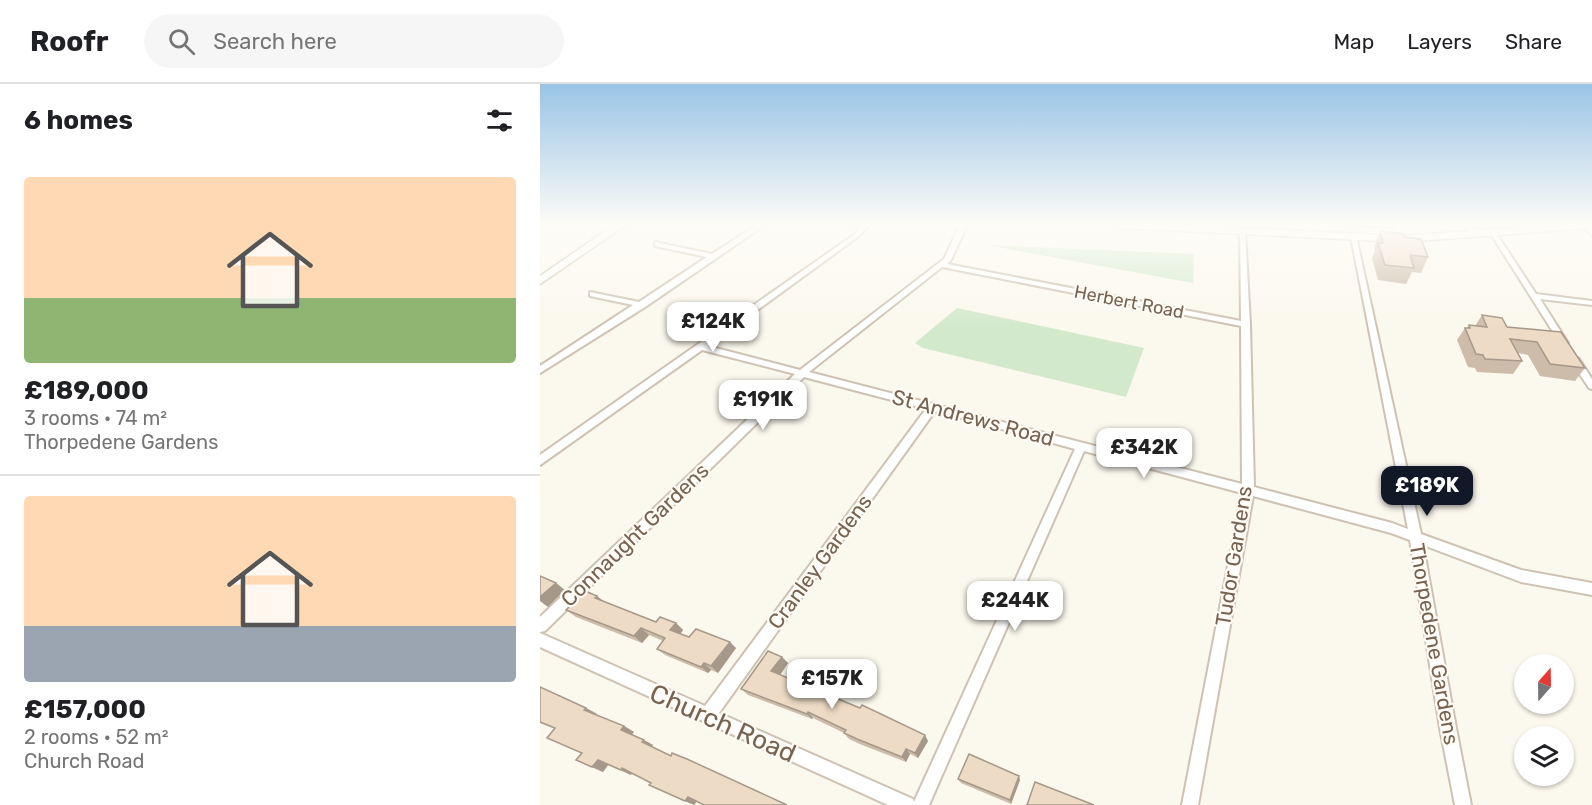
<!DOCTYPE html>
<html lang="en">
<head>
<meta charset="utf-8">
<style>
	:root { --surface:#fff; --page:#f6f6f6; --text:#202124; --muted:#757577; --line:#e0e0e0; --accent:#111827 }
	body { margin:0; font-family:Rubik,sans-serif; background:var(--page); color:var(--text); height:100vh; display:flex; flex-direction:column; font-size:22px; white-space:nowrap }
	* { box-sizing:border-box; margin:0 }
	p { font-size:20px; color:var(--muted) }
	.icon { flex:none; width:33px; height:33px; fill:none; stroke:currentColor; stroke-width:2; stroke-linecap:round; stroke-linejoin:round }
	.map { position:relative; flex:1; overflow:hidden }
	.drawer { display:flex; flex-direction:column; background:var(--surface); width:540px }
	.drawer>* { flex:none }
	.needle { width:39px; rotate:20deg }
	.tools { position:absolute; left:974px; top:570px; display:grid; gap:12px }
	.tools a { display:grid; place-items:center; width:60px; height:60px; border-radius:50%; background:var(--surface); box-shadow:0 2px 4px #0004; font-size:30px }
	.price { position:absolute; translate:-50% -51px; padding:0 14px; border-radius:12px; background:#fff; color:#222; font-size:20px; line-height:39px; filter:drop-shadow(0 2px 3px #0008) }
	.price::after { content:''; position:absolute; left:50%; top:36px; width:18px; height:14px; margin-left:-9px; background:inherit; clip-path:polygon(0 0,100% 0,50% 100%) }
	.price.on { background:var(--accent); color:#fff }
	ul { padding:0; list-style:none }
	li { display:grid; align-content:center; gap:12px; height:318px; padding:0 24px }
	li+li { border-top:2px solid var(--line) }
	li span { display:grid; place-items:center; height:186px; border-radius:6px; color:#555 }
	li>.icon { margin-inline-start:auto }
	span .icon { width:108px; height:108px; fill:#fffc; stroke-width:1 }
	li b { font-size:26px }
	h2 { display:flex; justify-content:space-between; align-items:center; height:72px; padding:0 24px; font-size:26px }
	header { display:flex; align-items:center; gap:36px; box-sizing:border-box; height:84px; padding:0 30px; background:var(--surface); border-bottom:2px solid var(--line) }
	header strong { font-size:28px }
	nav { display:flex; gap:33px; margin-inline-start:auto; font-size:21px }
	.search { width:420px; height:54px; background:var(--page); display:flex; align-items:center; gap:15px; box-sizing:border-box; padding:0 21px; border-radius:33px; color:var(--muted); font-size:22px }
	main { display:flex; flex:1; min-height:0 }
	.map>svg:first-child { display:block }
	.green { fill:#d3e9cc }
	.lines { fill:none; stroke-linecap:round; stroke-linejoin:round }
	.street-casing { stroke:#cec2b3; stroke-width:4 }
	.secondary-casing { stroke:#d0c3b1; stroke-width:3 }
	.street { fill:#fff; fill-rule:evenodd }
	.secondary { fill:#fff; fill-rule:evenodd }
	.wall { fill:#ccbca9 }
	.shaded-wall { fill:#a6998a }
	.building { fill:#eddbc5; stroke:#a6998a; stroke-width:1.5 }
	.labels { text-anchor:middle; stroke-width:4.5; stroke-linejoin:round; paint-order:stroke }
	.far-street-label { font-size:18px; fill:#766351; stroke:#fefbf4 }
	.street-label { font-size:21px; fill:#766351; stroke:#fefbf4 }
	.near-street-label { font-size:26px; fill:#766351; stroke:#fefbf4 }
</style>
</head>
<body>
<header>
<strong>Roofr</strong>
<div class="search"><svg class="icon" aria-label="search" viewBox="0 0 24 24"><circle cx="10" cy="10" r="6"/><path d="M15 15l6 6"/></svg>Search here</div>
<nav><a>Map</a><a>Layers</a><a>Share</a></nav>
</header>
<main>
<section class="drawer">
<h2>6 homes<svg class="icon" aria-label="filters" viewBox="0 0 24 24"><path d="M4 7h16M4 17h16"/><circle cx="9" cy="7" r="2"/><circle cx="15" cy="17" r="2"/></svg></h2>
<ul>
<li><span style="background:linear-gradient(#ffd9b3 65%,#8fb573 0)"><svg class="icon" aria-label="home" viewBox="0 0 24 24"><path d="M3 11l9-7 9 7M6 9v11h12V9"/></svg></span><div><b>£189,000</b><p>3 rooms · 74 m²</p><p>Thorpedene Gardens</p></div></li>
<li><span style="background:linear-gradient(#ffd9b3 70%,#9aa5b1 0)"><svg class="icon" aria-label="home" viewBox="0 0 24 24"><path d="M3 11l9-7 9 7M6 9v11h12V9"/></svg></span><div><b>£157,000</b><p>2 rooms · 52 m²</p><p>Church Road</p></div></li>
</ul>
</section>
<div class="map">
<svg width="1052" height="721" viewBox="0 0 1052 721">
	<rect width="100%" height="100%" fill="#fbf8ed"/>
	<g class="green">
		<polygon points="446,161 654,170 653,199"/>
		<polygon points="417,224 604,264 586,313 383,264 375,259"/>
	</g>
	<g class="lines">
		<defs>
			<g id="street">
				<polygon points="217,141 225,141 105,223 0,289 0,282 93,221 50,212 50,208 99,218 167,173 115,162 115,158 172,170"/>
				<path d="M322 141H329L319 152 168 262 260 286 404 175 420 141H427L411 176 407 180 701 237 700 147 705 146 710 241 714 403 852 439 868 445 811 153 816 152 881 450 981 486 1052 499V511L981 498 883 461 916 644 931 721H915L900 644 870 456 851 449 713 412 658 721H642L702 409 544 367 389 721H348L0 563V549L165 622 386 325 264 293 5 547 0 548V533L255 290 162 266 0 381V371L315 150ZM402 183 701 242 702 400 269 288ZM395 327 535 365 374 718 373 715 179 629Z"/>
				<polygon points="923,141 931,141 940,150 935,151"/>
				<polygon points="1042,141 1048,141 1052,145 1052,151"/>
				<polygon points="952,149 956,149 996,210 1052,217 1052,221 1000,215 1028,259 1027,261 1024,262 1020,259 951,150"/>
				<polygon points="1036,274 1039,275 1052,295 1052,305 1049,304 1031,277"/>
			</g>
			<g id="secondary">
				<polygon points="74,141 86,141 0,200 0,192"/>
				<polygon points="572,141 643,141 863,152 1008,141 1052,141 1052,144 863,158 577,144"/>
			</g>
		</defs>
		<use href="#street" class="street-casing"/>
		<use href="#secondary" class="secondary-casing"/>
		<use href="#street" class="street"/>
		<use href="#secondary" class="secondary"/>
	</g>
	<g class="wall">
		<polygon points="808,141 858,141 856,145 808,143"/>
		<polygon points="840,147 865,153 888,173 881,189 872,188 866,200 838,196 832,174 835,167 834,162"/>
		<polygon points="942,231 967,243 1021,248 1045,284 1035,297 1000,292 988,271 978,269 982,277 973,290 937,288 935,284 928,283 917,256 925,244 927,244 929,241 935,242"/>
		<polygon points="65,519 116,538 136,539 143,546 140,550 149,553 196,564 178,589 171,586 168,589 125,571 117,565 123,557 109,551 102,559 36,533 26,526"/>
		<polygon points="242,573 248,579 240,591 388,657 378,674 370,670 366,678 322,661 309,655 304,649 273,634 272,635 208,611 201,605"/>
		<polygon points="0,603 46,624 57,630 56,631 84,642 94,648 92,650 113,661 112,663 157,717 154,721 109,701 111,699 92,689 91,691 68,681 63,688 36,676 41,670 15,645 0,639"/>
		<polygon points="418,695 480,696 471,720 421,699"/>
	</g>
	<g class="shaded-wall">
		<polygon points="16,499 25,506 8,523 0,517 0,513"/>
		<polygon points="57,512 66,519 55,514"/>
		<polygon points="136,539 143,546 138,553 130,546"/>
		<polygon points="101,544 109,551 102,559 94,552"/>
		<polygon points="190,558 196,564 178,589 171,582"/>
		<polygon points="242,573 248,579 238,594 231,587"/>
		<polygon points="164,579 171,586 168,589 161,583"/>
		<polygon points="46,624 57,630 55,632 44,626"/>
		<polygon points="268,628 273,634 272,635 267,630"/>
		<polygon points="84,642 94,648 91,651 81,646"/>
		<polygon points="385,651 388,657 378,674 375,669"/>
		<polygon points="104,656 113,661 111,663 102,658"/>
		<polygon points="366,665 370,670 366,678 362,673"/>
		<polygon points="58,676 68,681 63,688 52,683"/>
		<polygon points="82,684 92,689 91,691 81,686"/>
		<polygon points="479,692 480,696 471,720 470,716"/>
		<polygon points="148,713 157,717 154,721 145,717"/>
	</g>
	<g class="building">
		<polygon points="840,147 864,150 865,153 881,155 888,173 870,171 874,184 845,181 838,159 843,159"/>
		<polygon points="942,231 962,234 967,243 1021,248 1045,284 1010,280 997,258 970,255 982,277 945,275 943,271 936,270 925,244 930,244 929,241 947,243"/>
		<polygon points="0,492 16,499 0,513"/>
		<polygon points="45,507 57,512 55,514 116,538 120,533 136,539 130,546 149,553 156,545 190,558 171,582 164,579 161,583 117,565 125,554 101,544 94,552 26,526"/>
		<polygon points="228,567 242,573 231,587 320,624 322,621 385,651 375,669 366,665 362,673 317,655 304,649 306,646 268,628 267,630 201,605"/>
		<polygon points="0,603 46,624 44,626 84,642 81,646 104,656 102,658 131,672 132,669 147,675 247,721 164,721 148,713 145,717 109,701 111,699 82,684 81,686 58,676 52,683 36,676 42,669 7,654 15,644 0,638"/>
		<polygon points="429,670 479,692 470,716 418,695"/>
		<polygon points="495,698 554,721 487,721"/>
	</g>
	<linearGradient id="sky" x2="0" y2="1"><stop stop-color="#99c4e6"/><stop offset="0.58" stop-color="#fdfcf7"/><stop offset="1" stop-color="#fdfcf7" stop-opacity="0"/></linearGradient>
	<rect width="1052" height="242" fill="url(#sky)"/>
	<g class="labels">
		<g class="far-street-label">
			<text transform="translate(589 218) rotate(11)" y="6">Herbert Road</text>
		</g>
		<g class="street-label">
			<text transform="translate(433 334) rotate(15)" y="7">St Andrews Road</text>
			<text transform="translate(95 451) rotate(-44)" y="7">Connaught Gardens</text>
			<text transform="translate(694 472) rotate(-81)" y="7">Tudor Gardens</text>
			<text transform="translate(280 478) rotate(-54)" y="7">Cranley Gardens</text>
			<text transform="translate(894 560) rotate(80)" y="7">Thorpedene Gardens</text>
		</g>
		<g class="near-street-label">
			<text transform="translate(183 639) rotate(24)" y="9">Church Road</text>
		</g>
	</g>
</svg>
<div class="tools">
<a><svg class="needle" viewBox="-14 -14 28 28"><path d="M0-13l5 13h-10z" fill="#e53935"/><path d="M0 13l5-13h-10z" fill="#757577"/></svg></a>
<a><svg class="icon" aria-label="layers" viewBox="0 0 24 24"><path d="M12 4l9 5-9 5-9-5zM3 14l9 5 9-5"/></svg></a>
</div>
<b class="price" style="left:173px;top:269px">£124K</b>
<b class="price" style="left:223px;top:347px">£191K</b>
<b class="price" style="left:604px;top:395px">£342K</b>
<b class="price on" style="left:887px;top:433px">£189K</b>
<b class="price" style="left:475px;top:548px">£244K</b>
<b class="price" style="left:292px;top:626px">£157K</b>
</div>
</main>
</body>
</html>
